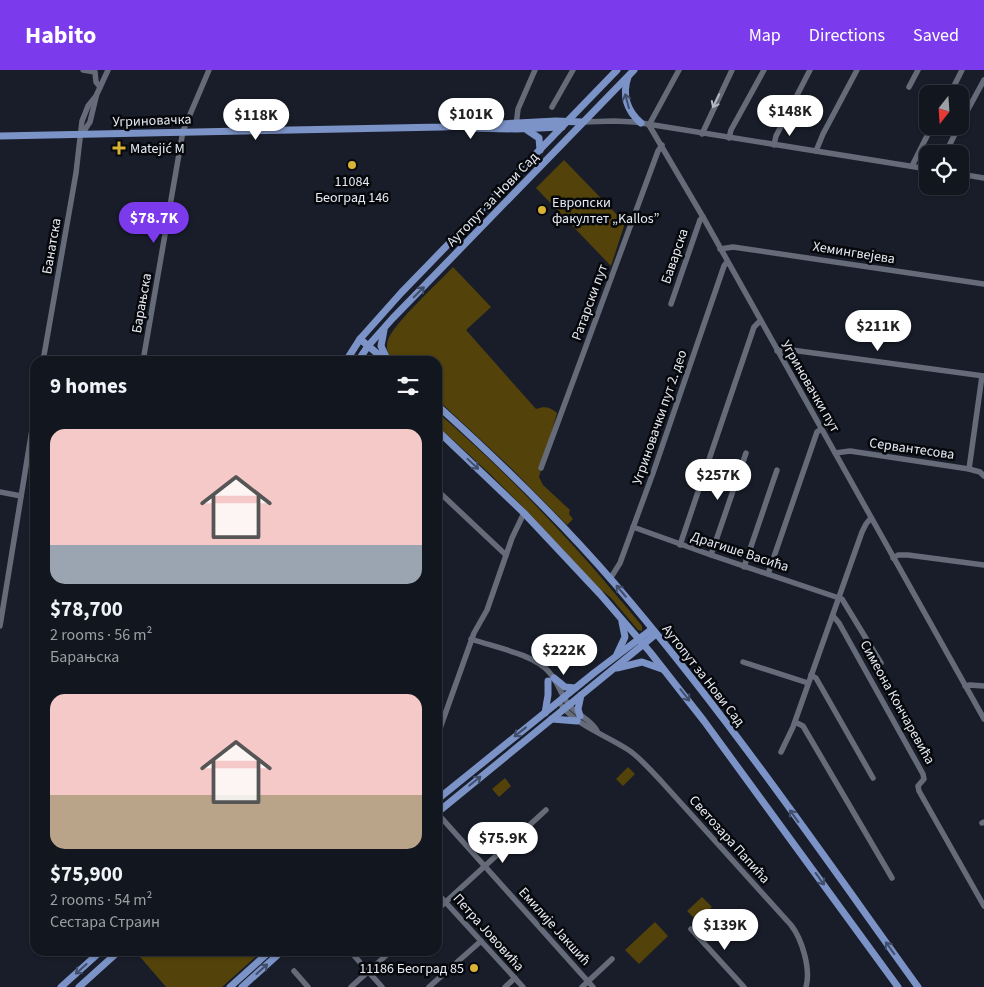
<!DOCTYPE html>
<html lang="en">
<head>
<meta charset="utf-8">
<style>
	:root { --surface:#12161f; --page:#1f232c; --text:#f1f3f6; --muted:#9c9fa4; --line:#31353d; --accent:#7c3aed }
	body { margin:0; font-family:"Source Sans 3",sans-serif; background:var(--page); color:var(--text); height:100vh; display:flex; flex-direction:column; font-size:19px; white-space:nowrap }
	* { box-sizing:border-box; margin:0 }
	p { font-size:16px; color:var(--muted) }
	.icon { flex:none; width:28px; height:28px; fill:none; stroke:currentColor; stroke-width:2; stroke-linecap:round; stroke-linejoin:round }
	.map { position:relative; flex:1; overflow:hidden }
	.side { position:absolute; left:30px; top:286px; width:412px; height:600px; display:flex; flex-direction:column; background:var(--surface); border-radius:15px; box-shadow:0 1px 4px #0004,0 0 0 1px var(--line) }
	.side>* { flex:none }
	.needle { width:32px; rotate:197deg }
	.buttons { position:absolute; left:919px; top:15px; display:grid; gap:10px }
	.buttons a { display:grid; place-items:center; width:50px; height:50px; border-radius:10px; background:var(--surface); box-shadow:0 1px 4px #0004,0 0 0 1px var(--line); font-size:25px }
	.price { position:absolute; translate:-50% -42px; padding:0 11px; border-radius:18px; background:#fff; color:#222; font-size:16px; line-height:32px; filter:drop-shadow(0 1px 2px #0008) }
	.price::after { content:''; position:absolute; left:50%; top:30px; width:15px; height:11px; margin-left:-8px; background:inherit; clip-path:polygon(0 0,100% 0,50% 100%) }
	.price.on { background:var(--accent); color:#fff }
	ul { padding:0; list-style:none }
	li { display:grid; align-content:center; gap:10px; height:265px; padding:0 20px }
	li span { display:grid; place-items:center; height:155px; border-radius:15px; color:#555 }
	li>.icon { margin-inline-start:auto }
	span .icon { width:90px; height:90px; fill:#fffc; stroke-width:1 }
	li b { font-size:21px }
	h2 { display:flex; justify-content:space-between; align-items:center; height:60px; padding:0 20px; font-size:21px }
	header { display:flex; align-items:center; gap:30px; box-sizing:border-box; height:70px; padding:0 25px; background:var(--accent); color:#fff }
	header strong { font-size:24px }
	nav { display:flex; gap:28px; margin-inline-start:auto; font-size:18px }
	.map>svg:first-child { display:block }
	.green { fill:#53420a }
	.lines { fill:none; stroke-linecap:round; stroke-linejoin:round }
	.minor { stroke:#656b79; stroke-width:5.5 }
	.major { stroke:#7c93c8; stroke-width:7 }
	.oneway { stroke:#414e6a }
	.oneway2 { stroke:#b2b7c2 }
	.poi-dot { fill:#dab334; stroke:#06080c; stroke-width:2 }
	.labels { text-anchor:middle; stroke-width:5; stroke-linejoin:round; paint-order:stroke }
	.street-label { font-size:14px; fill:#e6eaf2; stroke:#06080c }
	.poi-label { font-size:14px; fill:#e6eaf2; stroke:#06080c; text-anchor:start }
</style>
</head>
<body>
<header>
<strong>Habito</strong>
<nav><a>Map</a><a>Directions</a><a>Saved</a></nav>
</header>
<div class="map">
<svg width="984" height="917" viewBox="0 0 984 917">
	<rect width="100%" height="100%" fill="#181d29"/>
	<g class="green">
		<polygon points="564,90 625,153 611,196 536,118"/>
		<path d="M453 197 491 237 466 260 536 339C545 336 550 337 557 343L539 407 543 415 570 440 569 444 573 449 567 455 511 398 438 330V291H393C388 284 385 278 388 270 393 254 439 212 453 197Z"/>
		<path d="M438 343C511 405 581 481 642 556V561L638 560 611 528 598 517 529 443 490 404 438 356Z"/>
		<polygon points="628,697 635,704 623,716 616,709"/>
		<polygon points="505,708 511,716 499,727 492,719"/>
		<polygon points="702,827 712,837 697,851 687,841"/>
		<polygon points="655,852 668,866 639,894 625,880"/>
		<polygon points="135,881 262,881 222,917 166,917"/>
	</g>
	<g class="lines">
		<g class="minor">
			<polyline points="83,0 95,2 96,12 100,17"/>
			<polyline points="909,17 918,0"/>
			<polyline points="950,24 962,0"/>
			<polyline points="552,37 573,0"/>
			<polyline points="582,52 614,51 635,52 928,99"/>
			<polyline points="960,54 984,10"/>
			<polyline points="649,55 703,147 984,649"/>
			<polyline points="649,55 679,0"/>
			<polyline points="516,56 518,39 535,0"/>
			<polyline points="82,64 90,52 96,27"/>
			<polyline points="702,64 732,0"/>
			<polyline points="729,68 731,60 764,0"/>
			<polyline points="774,75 776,66 810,0"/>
			<polyline points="816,81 823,64 857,0"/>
			<polyline points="945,84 959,56"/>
			<polyline points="912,96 932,56"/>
			<polyline points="960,104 984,108"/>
			<polyline points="720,179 733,177 984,214"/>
			<polyline points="671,234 700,150 703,147"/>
			<polyline points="777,281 784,279 984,306"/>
			<polyline points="43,291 76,103 82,51 88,36 96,26 108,0"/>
			<polyline points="143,291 183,61 209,0"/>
			<polyline points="835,383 850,381 969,399 980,402 984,406"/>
			<polyline points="541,398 658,81 662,75"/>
			<polyline points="969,399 982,306"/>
			<polyline points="438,421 506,485"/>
			<polyline points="0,422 21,426"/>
			<polyline points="633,457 711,485 842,529 881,593"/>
			<polyline points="680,475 754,257 760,251"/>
			<polyline points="711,485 746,383"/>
			<polyline points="893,488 898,485 908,485 984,495"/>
			<polyline points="744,497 777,400"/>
			<polyline points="768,504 817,362 821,359"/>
			<polyline points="610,509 620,493 653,403 724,196 727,192"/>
			<polyline points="833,546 839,553 923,704 924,709 918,716 919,721 984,836"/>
			<polyline points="0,556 35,341"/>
			<path d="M471 569C493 577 534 584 549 602 558 612 561 625 569 635 577 645 592 650 597 661"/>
			<polyline points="743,592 808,613"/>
			<polyline points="811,605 816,608 873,708"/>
			<polyline points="965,616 970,615 984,616"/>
			<path d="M562 636C575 654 607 666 627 679 640 687 650 700 661 711L791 855C802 869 811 899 806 917"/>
			<polyline points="795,652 803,656 892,808"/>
			<polyline points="438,664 474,563 487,540 512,468 524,443"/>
			<polyline points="781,682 793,657 862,462 866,454 871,448"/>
			<polyline points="438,744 593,917"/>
			<polyline points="982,753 984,752"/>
			<polyline points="438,824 523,917"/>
			<polyline points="438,839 546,740"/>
			<polyline points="691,859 744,917"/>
			<polyline points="350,881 382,917"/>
			<polyline points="294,901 308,917"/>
			<polyline points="351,917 391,881"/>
			<polyline points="429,917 481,871"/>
			<polyline points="505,917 515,908"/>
			<polyline points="582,917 612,889"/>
		</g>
		<g class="major">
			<path d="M628 7C622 25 626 40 641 53"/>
			<polyline points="468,58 516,59 562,57"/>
			<polyline points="527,60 539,68 540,80"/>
			<polyline points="0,66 442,57 556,51 582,52"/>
			<polyline points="384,260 381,276 388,291"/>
			<polyline points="360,269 385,290"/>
			<polyline points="346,291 360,269 401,223 617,0"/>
			<polyline points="358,291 368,276 392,249 634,0"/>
			<path d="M438 336C500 392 560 450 615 514 724 641 820 781 918 917"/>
			<polyline points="438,361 524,443 600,524 650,582 704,651 898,917"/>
			<polyline points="617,584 625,567 622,552"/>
			<polyline points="617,598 642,592 662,599"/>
			<polyline points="554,608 565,617 575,618"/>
			<polyline points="545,643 548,625 548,611"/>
			<polyline points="580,646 578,639 581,625"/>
			<polyline points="552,649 577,651"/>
			<polyline points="438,729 594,603 652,559"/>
			<polyline points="438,742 656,564"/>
			<polyline points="61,917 101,881"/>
			<polyline points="79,917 119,881"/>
			<polyline points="230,917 270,881"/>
			<polyline points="242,917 282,881"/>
		</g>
	</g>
	<defs><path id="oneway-shaft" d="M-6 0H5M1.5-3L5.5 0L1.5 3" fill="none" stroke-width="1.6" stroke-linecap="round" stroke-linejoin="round" transform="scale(1.25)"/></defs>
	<g class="oneway">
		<use href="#oneway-shaft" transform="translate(627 31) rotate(-105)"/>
		<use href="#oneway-shaft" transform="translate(419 222) rotate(-45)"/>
		<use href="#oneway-shaft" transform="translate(473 394) rotate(43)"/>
		<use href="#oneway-shaft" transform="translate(621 521) rotate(-130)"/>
		<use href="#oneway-shaft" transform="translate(685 625) rotate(52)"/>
		<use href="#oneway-shaft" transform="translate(520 662) rotate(142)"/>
		<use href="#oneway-shaft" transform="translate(475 711) rotate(-39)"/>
		<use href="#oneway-shaft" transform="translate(794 746) rotate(-126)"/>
		<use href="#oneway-shaft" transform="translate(820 809) rotate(54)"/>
		<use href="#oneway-shaft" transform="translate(890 878) rotate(-126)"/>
		<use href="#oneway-shaft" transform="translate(81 899) rotate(138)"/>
		<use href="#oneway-shaft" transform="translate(262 899) rotate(-42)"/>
	</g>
	<use class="oneway2" href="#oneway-shaft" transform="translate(716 31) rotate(116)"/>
	<g class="poi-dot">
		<path d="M116.5 70.5h5v5h5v5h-5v5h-5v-5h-5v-5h5z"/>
		<circle cx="352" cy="95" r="5"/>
		<circle cx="542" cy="140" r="5"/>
		<circle cx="474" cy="898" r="5"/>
	</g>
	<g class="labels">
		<g class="street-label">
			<text transform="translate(152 50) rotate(-2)" y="5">Угриновачка</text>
			<text transform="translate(492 129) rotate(-46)" y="5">Аутопут за Нови Сад</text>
			<text transform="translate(51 176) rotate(-80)" y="5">Банатска</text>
			<text transform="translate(854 182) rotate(9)" y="5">Хемингвејева</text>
			<text transform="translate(674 186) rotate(-71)" y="5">Баварска</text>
			<text transform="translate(589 232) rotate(-70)" y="5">Ратарски пут</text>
			<text transform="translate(141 233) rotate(-80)" y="5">Барањска</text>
			<text transform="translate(811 316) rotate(60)" y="5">Угриновачки пут</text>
			<text transform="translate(659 347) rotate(-71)" y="5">Угриновачки пут 2. део</text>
			<text transform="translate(912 378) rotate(8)" y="5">Сервантесова</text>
			<text transform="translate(740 481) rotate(18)" y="5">Драгише Васића</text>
			<text transform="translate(704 605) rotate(52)" y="5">Аутопут за Нови Сад</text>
			<text transform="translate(898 632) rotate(61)" y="5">Симеона Кончаревића</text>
			<text transform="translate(730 769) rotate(48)" y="5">Светозара Папића</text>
			<text transform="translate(555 856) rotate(48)" y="5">Емилије Јакшић</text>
			<text transform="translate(489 862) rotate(48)" y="5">Петра Јововића</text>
		</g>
		<g class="poi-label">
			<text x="130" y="83">Matejić M</text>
			<text x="352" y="116" text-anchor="middle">11084<tspan x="352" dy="16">Београд 146</tspan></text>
			<text x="552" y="137">Европски<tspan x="552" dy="16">факултет „Kallos”</tspan></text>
			<text x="464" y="903" text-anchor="end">11186 Београд 85</text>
		</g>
	</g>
</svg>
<div class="buttons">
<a><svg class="needle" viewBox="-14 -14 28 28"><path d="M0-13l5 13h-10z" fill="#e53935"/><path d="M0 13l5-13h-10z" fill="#9c9fa4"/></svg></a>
<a><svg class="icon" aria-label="locate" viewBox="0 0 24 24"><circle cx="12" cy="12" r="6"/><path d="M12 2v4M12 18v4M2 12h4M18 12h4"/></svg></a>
</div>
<b class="price" style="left:790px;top:67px">$148K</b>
<b class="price" style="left:471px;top:70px">$101K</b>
<b class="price" style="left:256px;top:71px">$118K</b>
<b class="price on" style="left:154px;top:174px">$78.7K</b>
<b class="price" style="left:878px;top:282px">$211K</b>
<b class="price" style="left:718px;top:431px">$257K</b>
<b class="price" style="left:564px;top:606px">$222K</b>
<b class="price" style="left:503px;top:794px">$75.9K</b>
<b class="price" style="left:725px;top:881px">$139K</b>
<section class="side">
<h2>9 homes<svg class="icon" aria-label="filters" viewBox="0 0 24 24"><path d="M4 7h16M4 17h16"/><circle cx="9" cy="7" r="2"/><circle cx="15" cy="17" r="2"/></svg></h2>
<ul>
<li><span style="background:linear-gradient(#f6c9c9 75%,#9aa5b1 0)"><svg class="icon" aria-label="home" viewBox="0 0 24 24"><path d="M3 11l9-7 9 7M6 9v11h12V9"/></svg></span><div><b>$78,700</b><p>2 rooms · 56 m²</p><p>Барањска</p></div></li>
<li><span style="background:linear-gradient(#f6c9c9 65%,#b9a48a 0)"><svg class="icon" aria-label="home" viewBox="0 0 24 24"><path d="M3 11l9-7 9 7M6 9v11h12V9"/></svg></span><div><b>$75,900</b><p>2 rooms · 54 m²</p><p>Сестара Страин</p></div></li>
</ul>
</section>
</div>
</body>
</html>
